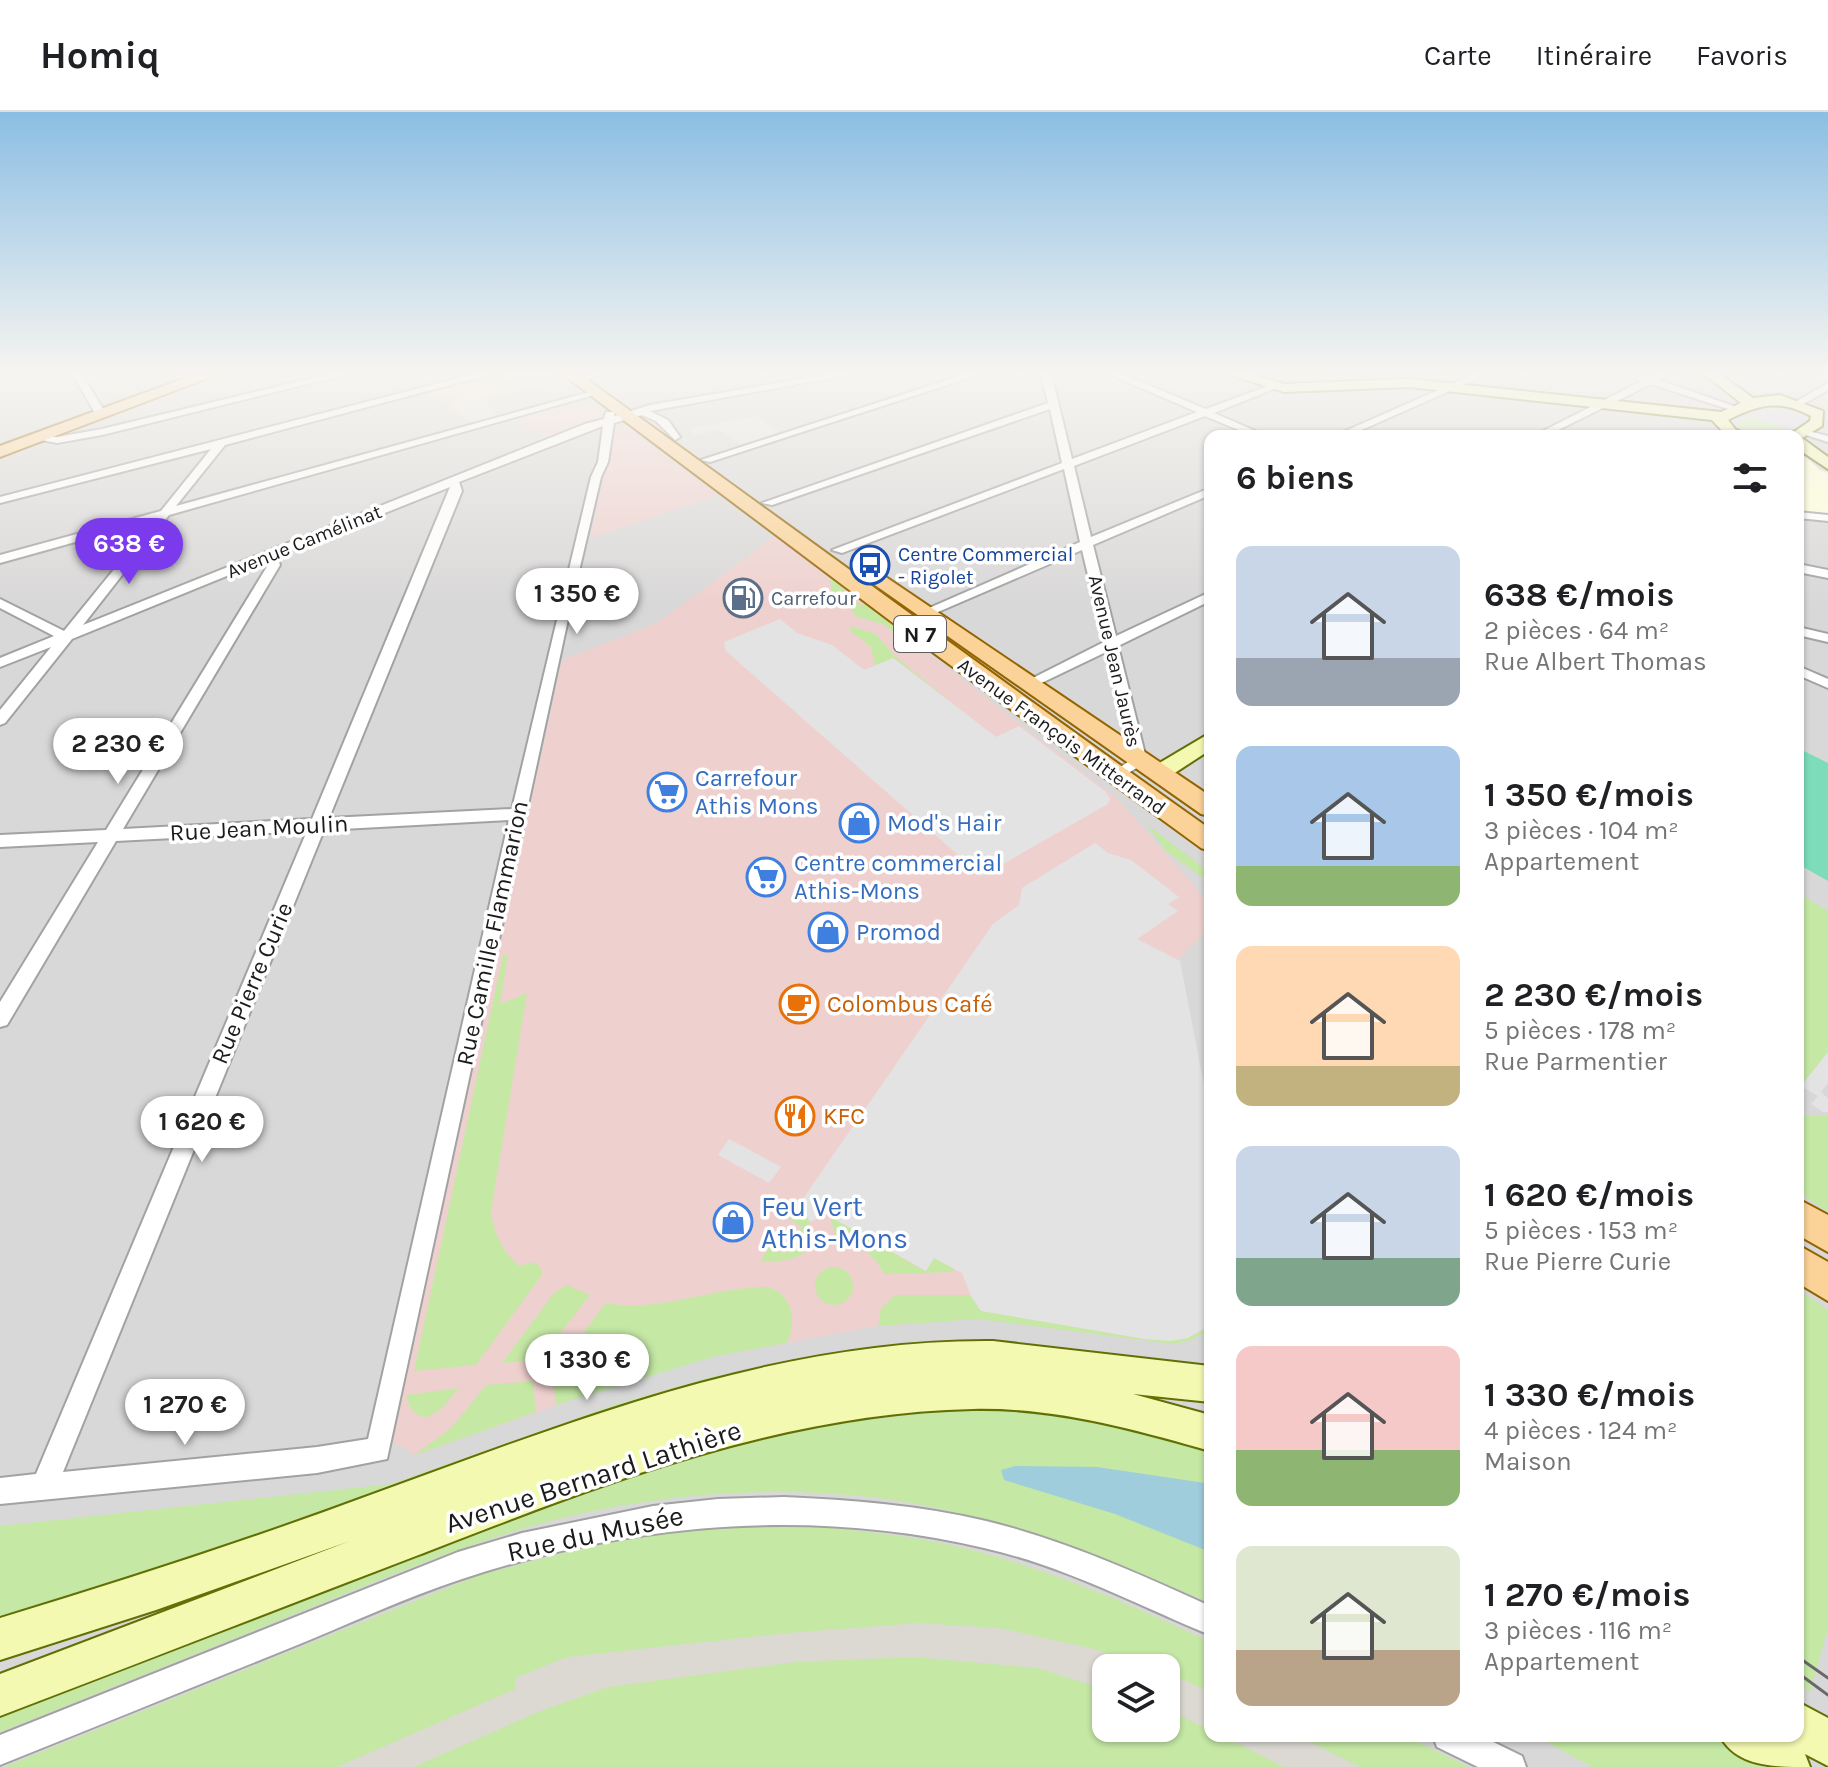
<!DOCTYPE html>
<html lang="fr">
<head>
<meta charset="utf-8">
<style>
	:root { --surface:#fff; --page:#f6f6f6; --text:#202124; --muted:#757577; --line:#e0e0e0; --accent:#7c3aed }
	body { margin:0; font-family:Karla,sans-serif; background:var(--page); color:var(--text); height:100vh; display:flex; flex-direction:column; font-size:30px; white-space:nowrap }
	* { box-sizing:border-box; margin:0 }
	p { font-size:26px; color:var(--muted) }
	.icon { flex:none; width:44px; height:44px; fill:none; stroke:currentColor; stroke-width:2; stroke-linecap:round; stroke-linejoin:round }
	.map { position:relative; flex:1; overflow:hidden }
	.panel { position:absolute; left:1204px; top:318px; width:600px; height:1312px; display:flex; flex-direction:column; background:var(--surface); border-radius:16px; box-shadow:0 2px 6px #0004 }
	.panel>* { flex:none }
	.buttons { position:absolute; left:1092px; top:1542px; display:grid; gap:16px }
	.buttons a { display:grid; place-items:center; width:88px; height:88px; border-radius:16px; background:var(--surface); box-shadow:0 2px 6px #0004; font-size:40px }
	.price { position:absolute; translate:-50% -68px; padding:0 18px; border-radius:28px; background:#fff; color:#222; font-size:26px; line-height:52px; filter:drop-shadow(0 2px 4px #0008) }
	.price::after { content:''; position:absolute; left:50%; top:48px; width:24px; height:18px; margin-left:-12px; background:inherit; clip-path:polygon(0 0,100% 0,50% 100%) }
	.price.current { background:var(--accent); color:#fff }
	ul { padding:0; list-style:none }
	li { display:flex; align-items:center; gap:24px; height:200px; padding:0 32px }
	li span { display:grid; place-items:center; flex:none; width:224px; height:160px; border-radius:16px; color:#555 }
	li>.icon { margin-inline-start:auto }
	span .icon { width:96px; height:96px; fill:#fffc; stroke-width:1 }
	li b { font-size:34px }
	h2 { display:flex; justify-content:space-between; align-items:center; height:96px; padding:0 32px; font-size:34px }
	header { display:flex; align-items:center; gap:48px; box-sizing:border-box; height:112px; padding:0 40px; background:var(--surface); border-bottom:2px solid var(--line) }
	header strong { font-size:38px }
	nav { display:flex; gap:44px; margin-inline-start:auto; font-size:28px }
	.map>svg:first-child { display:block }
	.residential { fill:#d9d8d8 }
	.commercial { fill:#eed1cf }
	.education { fill:#feffd7 }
	.airport { fill:#dbd9d2; fill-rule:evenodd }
	.grass { fill:#c5e8a5 }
	.pitch { fill:#7dddba }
	.parking { fill:#e3e3e3 }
	.plaza { fill:#d5d5e2; fill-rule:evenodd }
	.water { fill:#a0cddb }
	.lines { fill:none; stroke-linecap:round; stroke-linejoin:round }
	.street-casing { stroke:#a2a2a2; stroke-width:4 }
	.secondary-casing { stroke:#626f05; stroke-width:4 }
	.primary-casing { stroke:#926400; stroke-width:4 }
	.street { fill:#fff; fill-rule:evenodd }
	.secondary { fill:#f4f9b2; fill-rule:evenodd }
	.primary { fill:#fbd297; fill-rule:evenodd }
	.tram { stroke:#696969; stroke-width:3 }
	.labels { text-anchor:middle; stroke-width:7; stroke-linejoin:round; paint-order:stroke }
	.far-street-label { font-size:20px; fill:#1b1b1b; stroke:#fff }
	.far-transit-label { font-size:20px; fill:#164399; stroke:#fff; text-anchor:start }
	.far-service-label { font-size:20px; fill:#4e5e75; stroke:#fff; text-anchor:start }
	.shield { fill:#fff; stroke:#5f5f5f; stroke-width:2 }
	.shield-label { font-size:22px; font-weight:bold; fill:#1b1b1b }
	.shop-label { font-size:24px; fill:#366cbe; stroke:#fff; text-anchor:start }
	.street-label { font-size:24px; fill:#1b1b1b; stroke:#fff }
	.food-label { font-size:24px; fill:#c56008; stroke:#fff; text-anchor:start }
	.near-shop-label { font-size:28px; fill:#366cbe; stroke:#fff; text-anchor:start }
	.near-street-label { font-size:28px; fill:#1b1b1b; stroke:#fff }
</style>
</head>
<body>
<header>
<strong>Homiq</strong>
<nav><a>Carte</a><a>Itinéraire</a><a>Favoris</a></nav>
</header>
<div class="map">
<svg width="1828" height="1655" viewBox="0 0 1828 1655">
	<rect width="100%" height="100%" fill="#ede9e0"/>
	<polygon class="residential" points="0,261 1828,261 1828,1655 1396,1655 1334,1624 1798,1624 1798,324 1210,324 1210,1563 1170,1543 61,1655 0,1655"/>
	<g class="commercial">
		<polygon points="501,261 552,261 563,269 482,288 501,305 471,313 432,279"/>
		<polygon points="582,289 590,289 603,303 598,308 550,327 518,307"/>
		<polygon points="625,315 719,383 590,426 614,318"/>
		<polygon points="775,424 1117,686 1210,792 1210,816 1179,846 1210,1004 1210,1218 1191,1228 1173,1232 978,1207 878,1214 716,1244 626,1269 414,1343 391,1328 562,548 657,511"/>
	</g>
	<polygon class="education" points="1798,338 1820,358 1828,361 1828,404 1798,399"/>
	<path class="airport" d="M680 1436 1210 1563V1624H1334L1396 1655H61ZM1106 1556H1166V1616H1106Z"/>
	<g class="grass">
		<polygon points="1750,303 1787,315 1764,323 1739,316 1737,310"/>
		<polygon points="830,464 846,477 843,479 861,493 867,492 930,539 921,543 885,513 855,504 849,492 832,486"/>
		<polygon points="851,514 876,522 895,544 954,592 894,546 875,554 871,535 850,519"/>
		<polygon points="1147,713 1210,760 1210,771 1166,739"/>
		<polygon points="1798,781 1828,799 1828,940 1798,977"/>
		<path d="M508 842 500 892 527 881 491 1100C494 1122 503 1140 519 1154L533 1150 541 1156 542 1163 476 1253 414 1259 503 843Z"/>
		<polygon points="1798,1003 1828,1003 1828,1100 1798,1080"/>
		<path d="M795 1087H798C824 1133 813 1149 760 1150L769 1134 784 1142 802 1115 788 1106 795 1097Z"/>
		<path d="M834 1100 839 1110 925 1159 934 1146 955 1157 952 1160 884 1162C872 1139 860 1133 836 1126L830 1103Z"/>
		<circle cx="834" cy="1174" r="19"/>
		<polygon points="567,1173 590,1183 539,1248 502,1251 554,1181"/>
		<path d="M767 1175C793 1181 797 1210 787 1231L716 1244 556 1293 552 1261 606 1191C660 1201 712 1175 767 1175Z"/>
		<polygon points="1798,1177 1828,1198 1828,1523 1826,1522 1810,1580 1798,1572"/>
		<path d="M895 1183H970L981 1199 1145 1227C1170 1229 1190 1229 1210 1213V1218L1191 1228 1173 1232 978 1207 878 1214 881 1196Z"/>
		<polygon points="761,1255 278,1422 0,1510 0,1414 391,1372 614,1293 711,1265"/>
		<polygon points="533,1269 536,1300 415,1343 452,1315 486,1273"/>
		<path d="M459 1276 441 1297 428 1305C414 1305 409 1296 406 1283Z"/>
		<path d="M966 1292 1054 1298 1210 1337V1491C1102 1444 995 1401 877 1386 751 1371 619 1385 499 1424 428 1447 359 1476 290 1504 193 1543 97 1581 0 1620V1599L602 1367 755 1323Z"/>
		<path d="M777 1412C832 1416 886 1420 941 1431 1034 1450 1124 1489 1210 1530V1580L1166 1560V1556H1154L1090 1536 999 1516 919 1511 788 1521 567 1545 515 1566V1577L337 1655H4L479 1463 597 1432 674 1419Z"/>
		<polygon points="913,1545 1038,1556 1106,1578 1106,1616 1166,1616 1166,1597 1210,1618 1210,1624 1223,1624 1284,1655 414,1655 538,1600 608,1575 796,1550"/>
		<polygon points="1298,1624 1406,1624 1469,1655 1360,1655"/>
		<polygon points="1535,1624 1718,1624 1764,1655 1592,1655"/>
	</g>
	<polygon class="pitch" points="1798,636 1828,651 1828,769 1798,752"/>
	<g class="parking">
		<polygon points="502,261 549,261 556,267 550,268 553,271 480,287 501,305 473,312 449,292 459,289 454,284 511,272"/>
		<polygon points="755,304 780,320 740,332 719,318 693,323 689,317"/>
		<polygon points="780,507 797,521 832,533 864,558 893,546 996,625 1019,614 1106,680 1110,687 1108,692 982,764 726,539 724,530"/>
		<polygon points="1095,731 1108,741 1131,748 1179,785 1168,792 1178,799 1137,827 1180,849 1210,1004 1210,1213 1188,1226 1170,1229 1145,1227 981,1199 971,1184 962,1161 934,1146 926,1159 838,1109 832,1099 810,1110 800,1091 993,812 1019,793 1022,776"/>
		<polygon points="1828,940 1828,971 1821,980 1828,986 1828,1000 1823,1000 1811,992 1818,984 1801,974"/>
		<polygon points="729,1027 781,1055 769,1071 718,1043"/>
	</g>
	<path class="plaza" d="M1773 290 1807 301 1809 306 1789 322 1779 324H1754L1731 314 1732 309 1739 305 1736 303ZM1750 303 1757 305 1755 307 1786 315 1763 323 1739 316 1737 310Z"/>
	<polygon class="water" points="1015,1354 1097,1355 1205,1371 1210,1375 1210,1440 1115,1402 1004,1368 1001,1358"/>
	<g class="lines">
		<defs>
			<g id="street">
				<polygon points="72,261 81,261 103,297 109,302 108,304 95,301"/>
				<polygon points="333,261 351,261 102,323 57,331 31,326 36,323 57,325 102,317"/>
				<path d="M478 261H495L225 333 176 394 593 279 601 281 169 403 83 513 585 312 604 307 606 300H614L615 304 650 293 836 261H859L650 299 668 308 680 325 675 328 656 309 642 303 614 311 608 350 601 365 570 498 387 1347 317 1361 0 1392V1366L36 1362 307 719 116 729 7 913 0 915V890L98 730 0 735V723L106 718 268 453 266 448 72 527 5 611 0 613V598L51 535 0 555V546L54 524 0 496V487L64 519 154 408 0 451V443L161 399 211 337 0 391V385ZM603 314 598 350 591 365 512 697 329 706 462 379 459 370ZM450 375 312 707 123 717 280 453 277 444ZM509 708 368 1327 317 1335 63 1360 324 718Z"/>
				<polygon points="591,261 608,261 586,267 586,263"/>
				<polygon points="969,261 984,261 710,350 701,348"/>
				<polygon points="1041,261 1051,261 1072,347 1197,300 1106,261 1119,261 1206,297 1271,273 1279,275 1214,301 1267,324 1253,324 1205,304 1074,354 1091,425 1210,376 1210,383 1093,433 1116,524 1210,480 1210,489 1118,534 1147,650 1116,668 1108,663 1131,648 1106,540 1033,575 1023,575 1021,572 1104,530 1082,438 931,503 920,500 1080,430 1064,357 842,441 832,438 1062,351 1050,297 772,393 762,391 1048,291"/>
				<polygon points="1477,261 1490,261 1348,324 1334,324"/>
				<polygon points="1623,261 1650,265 1658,261 1670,261 1659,268 1742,297 1734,299 1651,272 1546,324 1533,324 1642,269"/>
				<polygon points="1828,271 1828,278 1800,294 1792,292"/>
				<polygon points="1800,317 1828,324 1828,330 1800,321"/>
				<polygon points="1798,400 1828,403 1828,409 1798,406"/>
				<polygon points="1798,452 1828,458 1828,466 1798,460"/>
				<polygon points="1798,515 1828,522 1828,530 1798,523"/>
				<polygon points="1798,554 1828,567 1828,576 1798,563"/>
				<path d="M784 1385C852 1388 920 1393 986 1409 1064 1428 1137 1461 1210 1494V1523C1135 1492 1064 1454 984 1436 810 1395 631 1411 462 1467 404 1486 347 1513 290 1536 193 1575 97 1614 0 1653V1623L458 1440 522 1421 653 1394 718 1387Z"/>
				<polygon points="1433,1624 1481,1624 1522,1644 1526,1655 1478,1655 1437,1635"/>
			</g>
			<g id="secondary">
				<path d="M1225 261H1248L1284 272 1409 267 1721 300 1741 291 1703 261H1718L1753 286 1780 283 1823 299 1822 314 1802 326 1828 345V357L1798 337V324H1788L1810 309 1811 304C1779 287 1759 292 1728 308L1735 317 1748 324H1727L1712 308 1409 275 1284 280Z"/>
				<polygon points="1210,621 1210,638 1167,666 1151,666 1148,661 1151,656"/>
				<path d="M993 1229 1210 1254V1290L1133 1282 1210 1303V1339C1133 1317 1053 1295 973 1297 778 1301 594 1375 416 1444 277 1497 139 1551 0 1604V1562L350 1429 156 1498 0 1548V1506C122 1469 243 1430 362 1386 567 1312 772 1227 993 1229Z"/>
				<path d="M1798 1590 1828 1606V1654L1805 1642 1810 1655C1773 1655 1737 1655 1720 1624H1798Z"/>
			</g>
			<g id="primary">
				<polygon points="199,261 221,261 0,345 0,334"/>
				<path d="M561 261H578C789 413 998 567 1210 717V739L1201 736 905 520Z"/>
				<polygon points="862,449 1210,684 1210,704 1201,702 855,459 852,455"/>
				<polygon points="1798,1087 1828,1103 1828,1140 1798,1123"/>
				<polygon points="1798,1133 1828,1150 1828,1189 1798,1171"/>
			</g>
		</defs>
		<use href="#street" class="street-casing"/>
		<use href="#secondary" class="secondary-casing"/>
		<use href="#primary" class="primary-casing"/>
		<use href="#street" class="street"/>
		<use href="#secondary" class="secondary"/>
		<use href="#primary" class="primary"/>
		<g class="tram">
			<polyline points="1798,1545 1828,1566"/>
			<polyline points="1798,1561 1828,1583"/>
		</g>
	</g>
	<linearGradient id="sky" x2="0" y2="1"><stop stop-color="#8bbee3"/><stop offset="0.53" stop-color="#f7f5f1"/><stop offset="1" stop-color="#f7f5f1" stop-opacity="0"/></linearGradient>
	<rect width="1828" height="493" fill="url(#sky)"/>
	<defs>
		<symbol id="bus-ring" viewBox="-11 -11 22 22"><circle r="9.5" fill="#fff" stroke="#1a4fb4" stroke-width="1.5"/><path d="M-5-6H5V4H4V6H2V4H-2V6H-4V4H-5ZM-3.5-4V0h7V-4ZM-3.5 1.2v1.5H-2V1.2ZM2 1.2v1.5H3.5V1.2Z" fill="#1a4fb4"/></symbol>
		<symbol id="fuel-ring" viewBox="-11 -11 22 22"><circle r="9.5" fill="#fff" stroke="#5c6f8a" stroke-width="1.5"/><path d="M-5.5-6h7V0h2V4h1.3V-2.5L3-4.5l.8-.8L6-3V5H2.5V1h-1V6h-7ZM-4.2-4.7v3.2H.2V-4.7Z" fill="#5c6f8a"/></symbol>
		<symbol id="supermarket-ring" viewBox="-11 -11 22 22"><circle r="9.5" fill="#fff" stroke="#3f7fe0" stroke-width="1.5"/><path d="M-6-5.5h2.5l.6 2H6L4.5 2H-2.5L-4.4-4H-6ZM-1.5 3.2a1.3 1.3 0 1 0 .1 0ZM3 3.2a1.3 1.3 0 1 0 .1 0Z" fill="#3f7fe0"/></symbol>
		<symbol id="shop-ring" viewBox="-11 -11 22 22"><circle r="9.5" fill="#fff" stroke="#3f7fe0" stroke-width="1.5"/><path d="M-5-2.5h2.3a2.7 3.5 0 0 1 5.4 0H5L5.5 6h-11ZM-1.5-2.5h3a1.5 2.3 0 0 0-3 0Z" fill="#3f7fe0"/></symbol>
		<symbol id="cafe-ring" viewBox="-11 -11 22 22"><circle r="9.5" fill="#fff" stroke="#e8710a" stroke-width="1.5"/><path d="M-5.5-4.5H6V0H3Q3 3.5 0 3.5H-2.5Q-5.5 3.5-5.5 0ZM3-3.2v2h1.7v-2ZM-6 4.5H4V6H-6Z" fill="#e8710a"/></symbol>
		<symbol id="restaurant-ring" viewBox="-11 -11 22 22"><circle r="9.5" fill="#fff" stroke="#e8710a" stroke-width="1.5"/><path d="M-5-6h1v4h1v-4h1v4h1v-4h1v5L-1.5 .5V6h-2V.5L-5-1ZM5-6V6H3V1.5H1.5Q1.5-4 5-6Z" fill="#e8710a"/></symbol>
	</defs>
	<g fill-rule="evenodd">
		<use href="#bus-ring" x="848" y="431" width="44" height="44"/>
		<use href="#fuel-ring" x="721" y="464" width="44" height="44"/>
		<use href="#supermarket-ring" x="645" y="658" width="44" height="44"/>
		<use href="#shop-ring" x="837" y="689" width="44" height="44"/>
		<use href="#supermarket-ring" x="744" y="743" width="44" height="44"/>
		<use href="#shop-ring" x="806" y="798" width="44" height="44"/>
		<use href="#cafe-ring" x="777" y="870" width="44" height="44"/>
		<use href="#restaurant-ring" x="773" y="982" width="44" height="44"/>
		<use href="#shop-ring" x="711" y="1088" width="44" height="44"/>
	</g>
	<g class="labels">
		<g class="far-street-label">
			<text transform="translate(304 429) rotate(-22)" y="7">Avenue Camélinat</text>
			<text transform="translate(1115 549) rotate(77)" y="7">Avenue Jean Jaurès</text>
			<text transform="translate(1062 624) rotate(36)" y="7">Avenue François Mitterrand</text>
		</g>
		<g class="far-transit-label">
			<text x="898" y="449">Centre Commercial<tspan x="898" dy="23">- Rigolet</tspan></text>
		</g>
		<g class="far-service-label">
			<text x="771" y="493">Carrefour</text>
		</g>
		<rect class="shield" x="894" y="504" width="52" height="36" rx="6"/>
		<g class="shield-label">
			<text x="920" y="530">N 7</text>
		</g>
		<g class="shop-label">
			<text x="695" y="674">Carrefour<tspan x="695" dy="28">Athis Mons</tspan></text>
			<text x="887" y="719">Mod's Hair</text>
			<text x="794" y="759">Centre commercial<tspan x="794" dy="28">Athis-Mons</tspan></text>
			<text x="856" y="828">Promod</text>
		</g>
		<g class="street-label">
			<text transform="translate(259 716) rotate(-3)" y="8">Rue Jean Moulin</text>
			<text transform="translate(492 821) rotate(-78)" y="8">Rue Camille Flammarion</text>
			<text transform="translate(252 871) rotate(-67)" y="8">Rue Pierre Curie</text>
		</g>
		<g class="food-label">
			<text x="827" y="900">Colombus Café</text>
			<text x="823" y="1012">KFC</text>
		</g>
		<g class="near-shop-label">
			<text x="761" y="1104">Feu Vert<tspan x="761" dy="32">Athis-Mons</tspan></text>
		</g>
		<g class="near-street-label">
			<text transform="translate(593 1364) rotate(-18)" y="10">Avenue Bernard Lathière</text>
			<text transform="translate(595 1421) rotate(-12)" y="10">Rue du Musée</text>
		</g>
	</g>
</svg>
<div class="buttons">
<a><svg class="icon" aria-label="layers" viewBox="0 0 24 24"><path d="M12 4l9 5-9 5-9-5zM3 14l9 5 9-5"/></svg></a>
</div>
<b class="price current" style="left:129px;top:474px">638 €</b>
<b class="price" style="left:577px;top:524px">1 350 €</b>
<b class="price" style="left:118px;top:674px">2 230 €</b>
<b class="price" style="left:202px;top:1052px">1 620 €</b>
<b class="price" style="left:587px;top:1290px">1 330 €</b>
<b class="price" style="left:185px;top:1335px">1 270 €</b>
<section class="panel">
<h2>6 biens<svg class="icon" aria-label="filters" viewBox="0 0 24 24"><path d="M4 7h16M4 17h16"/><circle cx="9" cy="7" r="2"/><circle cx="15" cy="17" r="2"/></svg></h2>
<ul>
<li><span style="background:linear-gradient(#c9d6e8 70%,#9aa5b1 0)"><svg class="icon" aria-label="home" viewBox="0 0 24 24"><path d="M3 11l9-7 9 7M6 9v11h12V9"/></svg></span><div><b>638 €/mois</b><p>2 pièces · 64 m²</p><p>Rue Albert Thomas</p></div></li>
<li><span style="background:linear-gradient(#a9c7e8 75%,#8fb573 0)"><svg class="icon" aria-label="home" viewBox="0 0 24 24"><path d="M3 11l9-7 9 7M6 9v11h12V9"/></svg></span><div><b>1 350 €/mois</b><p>3 pièces · 104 m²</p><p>Appartement</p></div></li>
<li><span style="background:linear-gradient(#ffd9b3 75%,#c2b280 0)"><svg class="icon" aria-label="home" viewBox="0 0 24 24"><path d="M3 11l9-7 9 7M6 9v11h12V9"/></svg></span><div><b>2 230 €/mois</b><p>5 pièces · 178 m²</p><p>Rue Parmentier</p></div></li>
<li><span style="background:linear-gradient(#c9d6e8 70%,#7fa58c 0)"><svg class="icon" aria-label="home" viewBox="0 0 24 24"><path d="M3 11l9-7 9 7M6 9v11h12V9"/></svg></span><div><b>1 620 €/mois</b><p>5 pièces · 153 m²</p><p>Rue Pierre Curie</p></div></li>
<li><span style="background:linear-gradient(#f6c9c9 65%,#8fb573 0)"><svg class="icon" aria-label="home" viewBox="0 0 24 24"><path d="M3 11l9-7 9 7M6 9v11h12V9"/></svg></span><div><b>1 330 €/mois</b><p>4 pièces · 124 m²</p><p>Maison</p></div></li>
<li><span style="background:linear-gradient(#dfe7d0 65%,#b9a48a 0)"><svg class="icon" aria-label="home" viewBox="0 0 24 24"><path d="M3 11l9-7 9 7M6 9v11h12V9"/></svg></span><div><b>1 270 €/mois</b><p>3 pièces · 116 m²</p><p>Appartement</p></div></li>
</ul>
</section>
</div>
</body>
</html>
